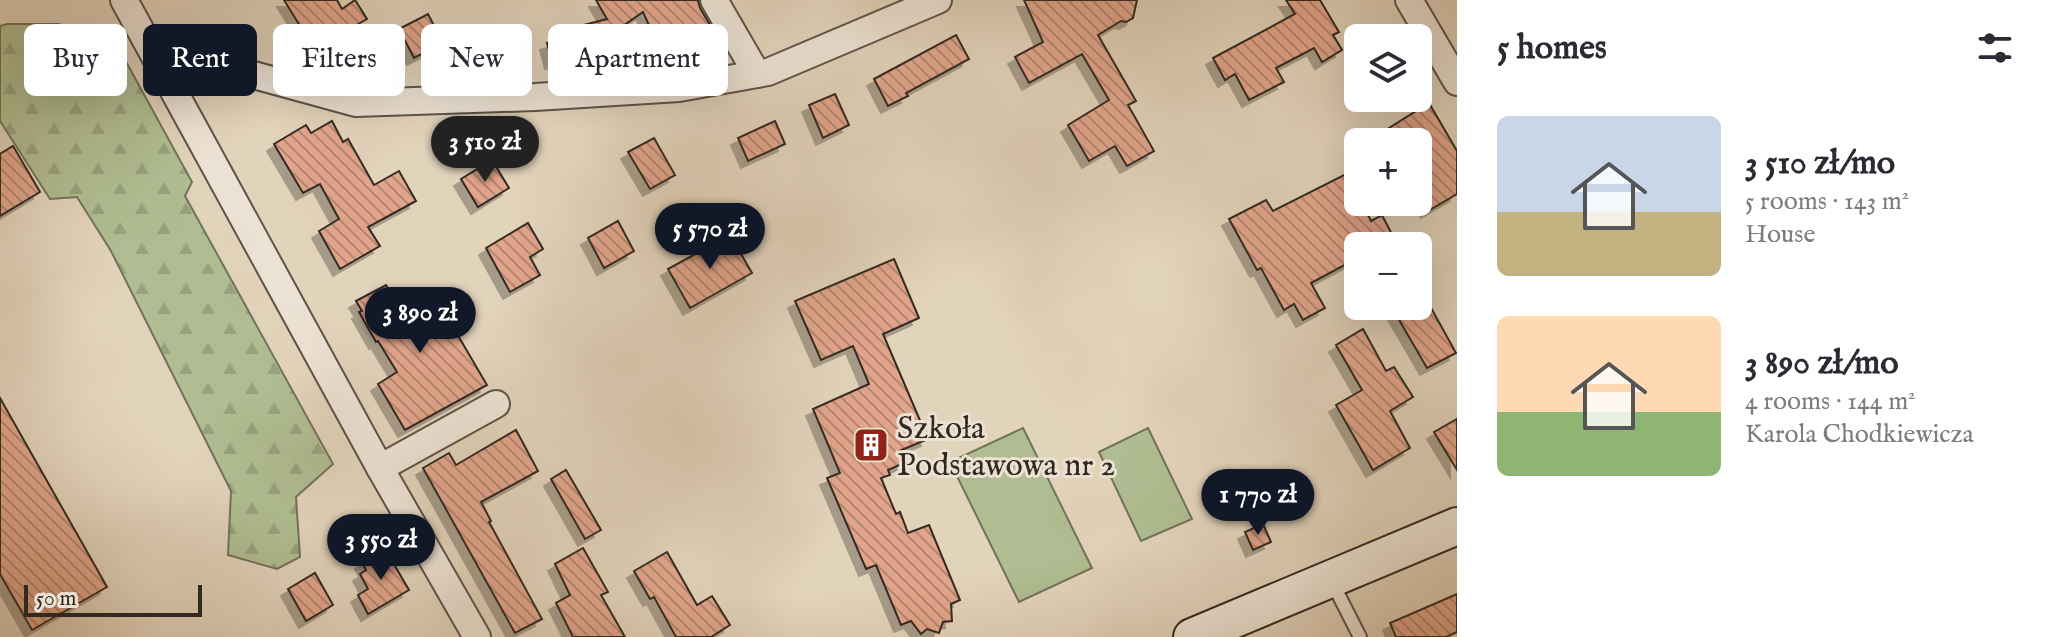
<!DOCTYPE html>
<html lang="en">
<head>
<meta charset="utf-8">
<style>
	:root { --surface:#fff; --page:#f2f2f3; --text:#2b2b33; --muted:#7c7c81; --accent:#111827 }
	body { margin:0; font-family:"IM FELL English",serif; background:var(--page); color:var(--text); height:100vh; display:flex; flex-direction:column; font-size:30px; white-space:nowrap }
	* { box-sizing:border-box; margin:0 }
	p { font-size:26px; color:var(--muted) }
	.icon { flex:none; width:44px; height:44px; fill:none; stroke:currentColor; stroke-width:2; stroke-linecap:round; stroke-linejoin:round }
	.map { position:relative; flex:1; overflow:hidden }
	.details { display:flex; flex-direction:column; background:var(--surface); width:600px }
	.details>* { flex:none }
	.guide { position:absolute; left:24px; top:24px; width:760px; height:72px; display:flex; gap:16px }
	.buttons { position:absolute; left:1344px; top:24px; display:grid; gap:16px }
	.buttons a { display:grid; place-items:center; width:88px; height:88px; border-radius:12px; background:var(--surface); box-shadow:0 8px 32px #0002; font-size:40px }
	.scale { position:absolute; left:24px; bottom:20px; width:178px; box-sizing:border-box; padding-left:8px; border:4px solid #322921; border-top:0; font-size:22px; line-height:28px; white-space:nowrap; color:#322921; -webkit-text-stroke:6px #ece2d3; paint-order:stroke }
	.price { position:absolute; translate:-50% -68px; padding:0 18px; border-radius:28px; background:var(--accent); color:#fff; font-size:26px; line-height:52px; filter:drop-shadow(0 2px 4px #0008) }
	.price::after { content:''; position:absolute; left:50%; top:48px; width:24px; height:18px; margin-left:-12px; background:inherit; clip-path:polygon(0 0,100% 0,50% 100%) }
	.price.selected { background:#222; color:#fff }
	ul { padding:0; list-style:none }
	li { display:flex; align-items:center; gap:24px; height:200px; padding:0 40px }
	li span { display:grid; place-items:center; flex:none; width:224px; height:160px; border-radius:12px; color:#555 }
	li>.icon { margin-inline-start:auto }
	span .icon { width:96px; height:96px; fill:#fffc; stroke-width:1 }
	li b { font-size:34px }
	h2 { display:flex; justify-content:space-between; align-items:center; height:96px; padding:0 40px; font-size:34px }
	.tag { padding:0 28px; border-radius:12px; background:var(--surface); box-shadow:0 8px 32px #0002; font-size:28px; line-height:72px }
	.tag.selected { background:var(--accent); color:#fff }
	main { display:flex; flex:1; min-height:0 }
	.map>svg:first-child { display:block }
	.grass { fill:#b0bd92; stroke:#71735a; stroke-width:2 }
	.forest { fill:url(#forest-firs); stroke:#71735a; stroke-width:2 }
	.building { fill:url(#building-back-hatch); stroke:#322921; stroke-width:2; filter:url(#shadow) }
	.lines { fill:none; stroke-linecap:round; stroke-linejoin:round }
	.lane-casing { stroke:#5e5448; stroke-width:16 }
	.street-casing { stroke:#5e5448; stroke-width:30 }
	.secondary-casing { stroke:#322921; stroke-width:40 }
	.lane { stroke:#ece2d3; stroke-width:12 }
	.street { stroke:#ece2d3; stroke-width:26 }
	.secondary { stroke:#ece2d3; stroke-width:36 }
	.labels { text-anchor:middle; stroke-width:6; stroke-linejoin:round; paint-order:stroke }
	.poi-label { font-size:32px; fill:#322921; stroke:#ece2d3; text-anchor:start }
</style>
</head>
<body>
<main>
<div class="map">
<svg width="1457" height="637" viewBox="0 0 1457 637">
	<defs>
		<pattern id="forest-firs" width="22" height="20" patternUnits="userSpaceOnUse" patternTransform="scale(2)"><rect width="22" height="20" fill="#b0bd92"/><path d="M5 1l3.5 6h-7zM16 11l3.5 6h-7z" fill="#98a27e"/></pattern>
		<pattern id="building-back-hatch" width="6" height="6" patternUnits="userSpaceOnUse" patternTransform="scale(2)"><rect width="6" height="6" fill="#e1a58b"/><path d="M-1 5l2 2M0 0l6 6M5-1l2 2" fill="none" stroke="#b78671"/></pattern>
		<filter id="shadow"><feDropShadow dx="-7" dy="7" stdDeviation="0" flood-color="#0004"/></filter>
	</defs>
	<rect width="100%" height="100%" fill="#e2d3bb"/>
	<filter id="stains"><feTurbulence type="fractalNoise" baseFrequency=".0025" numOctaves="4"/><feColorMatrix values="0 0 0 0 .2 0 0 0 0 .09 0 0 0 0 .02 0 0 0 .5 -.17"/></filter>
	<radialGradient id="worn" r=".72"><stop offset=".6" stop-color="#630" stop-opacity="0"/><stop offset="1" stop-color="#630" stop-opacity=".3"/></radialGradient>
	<g class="grass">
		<polygon points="1023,428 1092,568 1019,602 950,462"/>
		<polygon points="1148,428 1192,519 1141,541 1099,452"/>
	</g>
	<polygon class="forest" points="7,24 59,24 118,47 192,182 185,196 333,464 296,497 300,557 277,569 228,555 231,491 111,251 77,197 50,199 0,121 0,26"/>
	<g class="building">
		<polygon points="284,0 337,0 342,9 355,0 367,19 353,27 361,39 343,50 332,47 318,55"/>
		<polygon points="596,0 698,0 700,8 712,28 709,29 713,36 689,47 686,41 661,52 643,12 593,47 594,50 552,62 547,43 570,37 568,29 607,19"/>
		<polygon points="1024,0 1137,0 1133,18 1126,22 1121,21 1098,35 1136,101 1128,105 1154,151 1127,166 1115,146 1089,161 1068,125 1109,100 1082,54 1029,83 1015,57 1043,42"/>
		<polygon points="1286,0 1320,0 1339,32 1333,35 1342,50 1322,62 1314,48 1276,68 1284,82 1249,100 1235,74 1225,80 1213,58 1295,14"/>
		<polygon points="428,14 443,43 414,58 399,29"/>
		<polygon points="956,35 969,59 906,93 908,96 888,106 874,79"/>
		<polygon points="835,94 849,125 823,138 809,105"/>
		<polygon points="1429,103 1457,151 1457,194 1428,211 1418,194 1418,178 1430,171 1418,152 1418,142 1398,142 1389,128"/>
		<polygon points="332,121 343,142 348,139 374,185 399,171 416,201 368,227 380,246 340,269 319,231 339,219 320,184 303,193 274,144 306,125 311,133"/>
		<polygon points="775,121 785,144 748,161 738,138"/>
		<polygon points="654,138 675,175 650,189 628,152"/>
		<polygon points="13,146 40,192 0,216 0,154"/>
		<polygon points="492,160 509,188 478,207 461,179"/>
		<polygon points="1348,173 1358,194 1358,202 1362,202 1371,221 1382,215 1394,238 1380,246 1358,246 1358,258 1311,283 1325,308 1303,320 1294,304 1284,310 1261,268 1257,270 1229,219 1266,200 1273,211"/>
		<polygon points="618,221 634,251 604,268 588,238"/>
		<polygon points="528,223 543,249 530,257 540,275 510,292 486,248"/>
		<polygon points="730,235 752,273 690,308 668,269"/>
		<polygon points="894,259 919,318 883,334 928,439 899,451 904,463 888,470 890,475 881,478 896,514 900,512 908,533 929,525 960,600 951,604 952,621 943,622 939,633 927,629 921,634 911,621 901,625 876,565 866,569 827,478 840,473 813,409 869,384 853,346 821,360 795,301"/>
		<polygon points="386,285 400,310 435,290 455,326 453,327 487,385 405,430 378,384 397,372 378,341 376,342 359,312 362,311 356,301"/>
		<polygon points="1391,306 1430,306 1456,353 1427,368"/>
		<polygon points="1363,329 1386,371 1394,367 1413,397 1390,411 1410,448 1373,470 1336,405 1362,390 1336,345"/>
		<polygon points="0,398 107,587 32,630 0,574"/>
		<polygon points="1457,419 1457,470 1434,432"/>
		<polygon points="516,430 538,471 481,502 491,521 489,522 542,619 515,633 423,468 449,453 456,465"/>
		<polygon points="566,470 601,530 585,539 551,479"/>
		<polygon points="1263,524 1271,542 1253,550 1245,532"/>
		<polygon points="583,548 608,592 601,595 625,637 573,637 556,603 570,595 555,564"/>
		<polygon points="385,549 409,590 368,614 358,595 368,589 360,574 366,570 362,562"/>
		<polygon points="667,552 697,605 712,596 730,625 711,637 676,637 654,597 650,599 634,571"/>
		<polygon points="315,573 333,605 306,621 288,589"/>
		<polygon points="1457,594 1457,632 1446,637 1396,637 1390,623"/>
	</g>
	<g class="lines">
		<defs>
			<polyline id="lane" points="1332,582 1360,637"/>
			<g id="street">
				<polyline points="124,0 380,468 477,637"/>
				<polyline points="714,0 757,74"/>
				<polyline points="1409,0 1457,82"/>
				<polyline points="159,63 206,62 356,103 535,97 679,88 768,72 938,0"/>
				<polyline points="380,468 496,404"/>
			</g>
			<polyline id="secondary" points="1192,637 1457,526"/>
		</defs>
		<use href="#lane" class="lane-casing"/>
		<use href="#street" class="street-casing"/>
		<use href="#secondary" class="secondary-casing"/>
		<use href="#lane" class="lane"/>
		<use href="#street" class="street"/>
		<use href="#secondary" class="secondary"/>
	</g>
	<defs>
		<symbol id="building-square" viewBox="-11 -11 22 22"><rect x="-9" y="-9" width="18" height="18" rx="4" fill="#8f2418" stroke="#ece2d3"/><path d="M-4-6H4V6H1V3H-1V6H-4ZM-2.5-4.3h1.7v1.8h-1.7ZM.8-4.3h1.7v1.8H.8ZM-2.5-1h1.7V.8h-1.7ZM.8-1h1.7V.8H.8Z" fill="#fff"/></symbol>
	</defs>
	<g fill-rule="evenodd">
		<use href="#building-square" x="851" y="425" width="40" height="40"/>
	</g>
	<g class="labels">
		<g class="poi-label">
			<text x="897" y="438">Szkoła<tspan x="897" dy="37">Podstawowa nr 2</tspan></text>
		</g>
	</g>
	<rect width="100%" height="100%" filter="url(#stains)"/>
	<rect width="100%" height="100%" fill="url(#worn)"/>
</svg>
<div class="buttons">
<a><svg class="icon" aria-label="layers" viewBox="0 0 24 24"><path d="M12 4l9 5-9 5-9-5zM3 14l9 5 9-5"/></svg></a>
<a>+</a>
<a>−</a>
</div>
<div class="scale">50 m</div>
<b class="price selected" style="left:485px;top:184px">3 510 zł</b>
<b class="price" style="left:710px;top:271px">5 570 zł</b>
<b class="price" style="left:420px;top:355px">3 890 zł</b>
<b class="price" style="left:1258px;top:537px">1 770 zł</b>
<b class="price" style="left:381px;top:582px">3 550 zł</b>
<div class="guide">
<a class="tag">Buy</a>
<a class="tag selected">Rent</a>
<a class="tag">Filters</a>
<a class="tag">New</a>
<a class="tag">Apartment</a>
</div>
</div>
<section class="details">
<h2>5 homes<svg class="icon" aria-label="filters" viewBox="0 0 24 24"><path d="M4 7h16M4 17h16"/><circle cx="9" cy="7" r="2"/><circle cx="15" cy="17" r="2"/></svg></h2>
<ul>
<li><span style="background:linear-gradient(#c9d6e8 60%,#c2b280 0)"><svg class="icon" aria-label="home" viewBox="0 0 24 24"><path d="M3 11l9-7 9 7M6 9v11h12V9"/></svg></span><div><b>3 510 zł/mo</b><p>5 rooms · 143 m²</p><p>House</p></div></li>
<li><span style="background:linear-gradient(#ffd9b3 60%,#8fb573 0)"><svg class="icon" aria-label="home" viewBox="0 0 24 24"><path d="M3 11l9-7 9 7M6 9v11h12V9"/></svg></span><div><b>3 890 zł/mo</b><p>4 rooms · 144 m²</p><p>Karola Chodkiewicza</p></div></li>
</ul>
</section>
</main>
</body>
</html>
